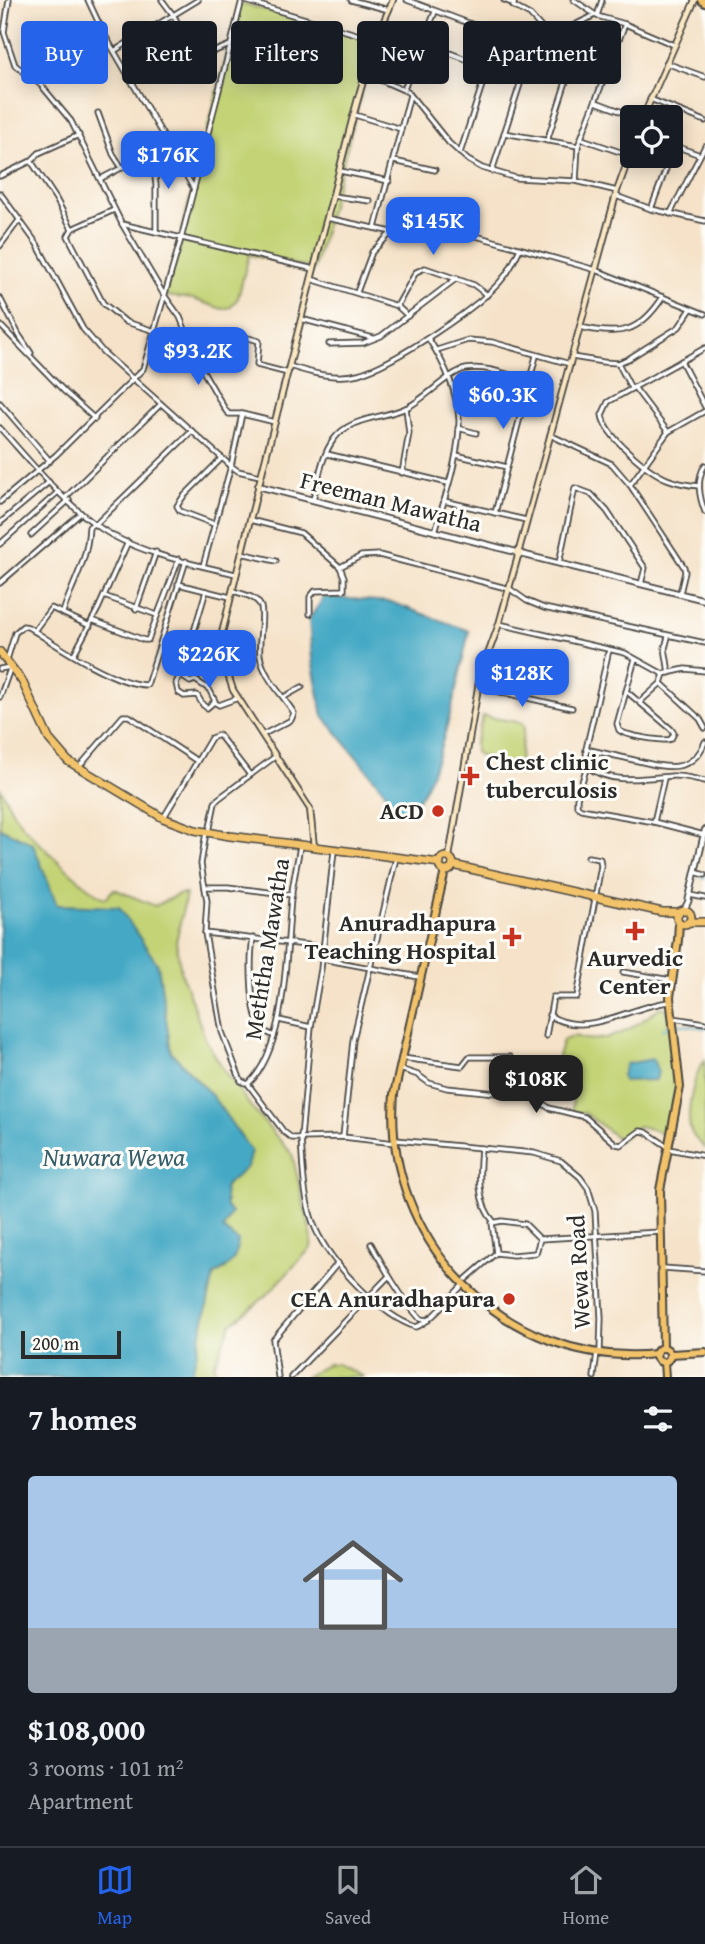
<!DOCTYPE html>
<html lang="en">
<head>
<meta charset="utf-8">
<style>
	:root { --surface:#171b24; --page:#242831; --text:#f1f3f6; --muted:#9ea1a6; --line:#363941; --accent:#2563eb }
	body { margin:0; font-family:"Gentium Book Plus",serif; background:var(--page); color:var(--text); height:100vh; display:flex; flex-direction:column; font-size:26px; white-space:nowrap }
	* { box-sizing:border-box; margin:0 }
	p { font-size:23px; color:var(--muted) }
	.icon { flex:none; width:38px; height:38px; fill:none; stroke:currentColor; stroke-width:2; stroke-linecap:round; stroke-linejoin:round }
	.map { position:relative; height:1377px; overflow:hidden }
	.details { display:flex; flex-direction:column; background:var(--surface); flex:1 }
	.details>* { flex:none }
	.guide { position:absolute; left:21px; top:21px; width:663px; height:63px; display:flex; gap:14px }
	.fabs { position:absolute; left:620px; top:105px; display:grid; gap:14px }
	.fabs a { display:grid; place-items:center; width:63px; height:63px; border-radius:7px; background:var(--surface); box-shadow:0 4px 18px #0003; font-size:35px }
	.scale { position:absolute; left:21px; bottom:18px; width:100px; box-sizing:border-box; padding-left:7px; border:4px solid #2b2b2b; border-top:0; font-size:19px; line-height:24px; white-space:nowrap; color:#2b2b2b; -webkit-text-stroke:5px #fdfcf7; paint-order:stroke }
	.price { position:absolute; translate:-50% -60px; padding:0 16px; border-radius:14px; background:var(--accent); color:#fff; font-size:23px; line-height:46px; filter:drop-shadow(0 2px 4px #0008) }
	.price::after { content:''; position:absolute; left:50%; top:42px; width:21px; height:16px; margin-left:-10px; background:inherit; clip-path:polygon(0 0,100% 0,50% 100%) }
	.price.on { background:#222; color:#fff }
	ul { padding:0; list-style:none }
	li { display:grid; align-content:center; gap:14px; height:371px; padding:0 28px }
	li+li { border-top:2px solid var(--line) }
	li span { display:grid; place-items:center; height:217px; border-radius:7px; color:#555 }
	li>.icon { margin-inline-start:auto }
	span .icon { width:126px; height:126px; fill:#fffc; stroke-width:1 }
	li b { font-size:30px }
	h2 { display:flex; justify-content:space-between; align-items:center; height:84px; padding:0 28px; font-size:30px }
	.chip { padding:0 24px; border-radius:7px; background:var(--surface); box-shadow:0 4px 18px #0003; font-size:24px; line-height:63px }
	.chip.on { background:var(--accent); color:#fff }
	.menu { display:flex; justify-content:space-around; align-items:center; height:98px; border-top:2px solid var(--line); background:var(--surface); font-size:19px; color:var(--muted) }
	.menu a { display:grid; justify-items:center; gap:4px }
	.menu .on { color:var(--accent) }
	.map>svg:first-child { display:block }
	.green { fill:#c3d375; stroke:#777f50; stroke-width:2 }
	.water { fill:#45a9c5; stroke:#386a78; stroke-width:2 }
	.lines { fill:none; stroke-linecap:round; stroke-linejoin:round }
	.stream { stroke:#45a9c5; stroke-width:2 }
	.minor-casing { stroke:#494643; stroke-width:7 }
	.tertiary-casing { stroke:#494643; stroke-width:8 }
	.secondary-casing { stroke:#494643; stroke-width:8 }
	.primary-casing { stroke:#494643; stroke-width:10 }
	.trunk-casing { stroke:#494643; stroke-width:10 }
	.minor { stroke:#fff; stroke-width:3.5 }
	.tertiary { stroke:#fff; stroke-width:4.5 }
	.secondary { stroke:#fae7c3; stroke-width:4.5 }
	.primary { stroke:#f2c36a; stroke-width:6 }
	.trunk { stroke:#f2c36a; stroke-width:7 }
	.poi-dot { fill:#c8321e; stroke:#fdfcf7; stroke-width:2.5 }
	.labels { text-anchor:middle; stroke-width:6; stroke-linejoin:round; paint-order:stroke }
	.street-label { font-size:24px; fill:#2b2b2b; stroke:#fdfcf7 }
	.poi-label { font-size:24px; font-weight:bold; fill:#2b2b2b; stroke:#fdfcf7; text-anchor:end }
	.water-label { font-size:26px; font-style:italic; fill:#355d69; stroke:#fdfcf7 }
</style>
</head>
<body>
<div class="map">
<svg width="705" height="1377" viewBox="0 0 705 1377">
	<rect width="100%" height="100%" fill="#fdfcf7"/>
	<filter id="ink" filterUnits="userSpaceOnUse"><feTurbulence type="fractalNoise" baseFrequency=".0143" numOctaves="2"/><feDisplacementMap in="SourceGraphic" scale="14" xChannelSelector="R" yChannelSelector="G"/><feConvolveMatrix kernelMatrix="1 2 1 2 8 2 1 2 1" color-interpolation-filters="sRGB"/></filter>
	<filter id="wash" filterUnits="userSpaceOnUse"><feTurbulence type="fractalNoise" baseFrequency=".00686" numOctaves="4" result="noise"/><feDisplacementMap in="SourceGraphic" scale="28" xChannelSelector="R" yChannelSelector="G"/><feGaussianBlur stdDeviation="1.57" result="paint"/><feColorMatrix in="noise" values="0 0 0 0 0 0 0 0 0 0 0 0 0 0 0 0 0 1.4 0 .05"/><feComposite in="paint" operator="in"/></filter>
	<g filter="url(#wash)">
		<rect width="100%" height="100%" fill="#f5e2c8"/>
		<g class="green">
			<polygon points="240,3 376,40 314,269 249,255 238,298 231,307 222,309 193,299 165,296"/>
			<polygon points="483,716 522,723 524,727 519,764 516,767 480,756 475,752 475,743"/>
			<path d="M0 788C6 797 10 808 16 817 27 833 91 895 106 898L114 889 155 906 179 894H186L176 942 181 972 206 1040 225 1072 255 1112 292 1154 312 1238 311 1248 267 1295 231 1324 214 1365 217 1377H191L214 1275 226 1269 223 1229 226 1207 224 1187 247 1167 213 1097 171 1052 158 965 119 908 57 905 33 844 0 828Z"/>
			<path d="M660 1007 667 1009 676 1089 665 1135 652 1129 638 1126 620 1140 585 1113 572 1111 573 1096C568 1093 562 1090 559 1086 551 1073 559 1053 563 1040L574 1036C606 1048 636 1027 660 1007Z"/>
			<path d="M705 1060V1148C701 1144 696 1140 693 1135 683 1119 694 1074 705 1060Z"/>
			<polygon points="328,1364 337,1364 364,1377 305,1377"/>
		</g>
		<g class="water">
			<path d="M324 597 391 602 469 631C462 662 436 803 405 811 403 811 396 810 394 810L386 793 323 716 312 660 309 619Z"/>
			<path d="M0 828 33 844 57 905 119 907 158 965 171 1052 213 1097 251 1151 247 1167 224 1187 226 1207 231 1213 223 1229 238 1241C237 1260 231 1266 214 1275L191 1377H0Z"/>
			<polygon points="653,1059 658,1072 656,1080 623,1081 622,1075 626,1064"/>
		</g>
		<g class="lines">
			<g class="stream">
				<polyline points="698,875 705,878"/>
				<polyline points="677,1024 705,1028"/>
				<polyline points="662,1030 670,1025"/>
			</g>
		</g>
	</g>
	<g filter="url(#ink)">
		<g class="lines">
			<defs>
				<g id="minor">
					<polyline points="9,0 4,32 15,65 41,85 71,121 122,224 314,269"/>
					<polyline points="88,0 103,32 194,189"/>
					<polyline points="162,0 174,16 195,56 200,57 230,45"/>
					<polyline points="242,0 376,40"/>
					<polyline points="351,0 389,10"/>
					<polyline points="407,0 503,36 510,41 520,52 524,72 492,171"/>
					<polyline points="504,0 514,4"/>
					<polyline points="515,0 513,6 530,15 549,36"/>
					<polyline points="574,0 597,16 625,24 674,45"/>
					<polyline points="597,16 602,0"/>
					<polyline points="424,43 473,62 486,73 460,153"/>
					<polyline points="114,51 198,0"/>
					<polyline points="520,52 593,16"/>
					<polyline points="51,54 103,32"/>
					<polyline points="572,59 595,47"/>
					<polyline points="666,63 705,77"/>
					<polyline points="367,74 408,92 449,143 468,160 482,168 516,178 576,181 617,191"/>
					<polyline points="404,89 435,12"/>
					<polyline points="650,99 705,121"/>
					<polyline points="596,102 636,117"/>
					<polyline points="98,113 113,154 122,168"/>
					<polyline points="355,115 401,129"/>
					<polyline points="504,133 578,146"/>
					<polyline points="79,135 39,153 31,161 56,199 72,229 68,236 103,303 126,322 155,331"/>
					<polyline points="582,139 629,155"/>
					<polyline points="547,141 572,63 555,35"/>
					<polyline points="670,144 700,155"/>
					<polyline points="152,152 156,185 156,232"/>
					<polyline points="394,161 435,170"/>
					<polyline points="340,171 389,181"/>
					<polyline points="0,176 31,161"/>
					<polyline points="100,179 166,145"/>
					<polyline points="576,181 578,146 625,24"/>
					<polyline points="0,193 37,244 83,329 103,352 231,466 238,471 260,476"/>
					<polyline points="333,196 370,201"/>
					<polyline points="616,196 651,209 705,221"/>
					<polyline points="651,209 675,145"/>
					<polyline points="670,214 705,146"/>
					<polyline points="327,218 392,232 425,226 441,226 596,270 705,314"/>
					<polyline points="122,224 164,295 180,317 199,364 226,411 229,414 242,414 275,422"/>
					<polyline points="375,228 410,95"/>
					<polyline points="72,229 114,210"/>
					<polyline points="0,246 20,219"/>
					<polyline points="311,279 397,306 408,316"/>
					<polyline points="357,292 372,252 392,232"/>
					<polyline points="0,298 19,335 31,353"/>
					<polyline points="397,306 416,272 425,268 474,285 487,295"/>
					<polyline points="301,319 373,338"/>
					<polyline points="0,325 65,392 95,419"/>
					<path d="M580 327C619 336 639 334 663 297"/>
					<polyline points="245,337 259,341 257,365 288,373"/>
					<path d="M428 338C443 361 457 390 459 419 460 456 445 496 435 532"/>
					<polyline points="329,344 363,343 381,336 457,278"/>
					<polyline points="437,350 468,340 492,342 570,364"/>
					<polyline points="572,357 603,362 618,363 628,359 679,327 691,309"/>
					<polyline points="681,361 705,407"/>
					<polyline points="618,363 631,388"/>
					<path d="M289 366C311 373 335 380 358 374 392 365 483 305 504 277 511 269 515 258 520 249"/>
					<polyline points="634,387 668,432"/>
					<polyline points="0,403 50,461"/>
					<path d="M0 428C29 460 60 499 95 524 131 552 192 564 236 574"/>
					<polyline points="458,428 476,433"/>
					<polyline points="550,435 612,464 630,485 684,567 685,572 680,593"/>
					<polyline points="327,454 448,483"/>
					<polyline points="456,455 507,467"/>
					<path d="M705 465C696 480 699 496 705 512"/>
					<polyline points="402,473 409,433 406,408"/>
					<polyline points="630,485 668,432 705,411"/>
					<path d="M699 486C688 485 677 483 667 479 648 471 605 436 602 415L608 402 615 398 705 348"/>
					<polyline points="66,497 161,404"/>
					<path d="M313 500C318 481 322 454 334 439 351 416 384 419 408 407 426 398 449 372 466 369 487 365 510 376 530 381"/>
					<polyline points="444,501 526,520"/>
					<polyline points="0,502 56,455 143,369 181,239 242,0"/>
					<polyline points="495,513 536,356"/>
					<polyline points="250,520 301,533 340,567 361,556 379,555 510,589 527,601 544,608 705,643"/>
					<polyline points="0,523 49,482"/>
					<polyline points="214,524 180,511 177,506 183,497 222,458"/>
					<polyline points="95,525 192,431"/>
					<polyline points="31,535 69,500"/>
					<polyline points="0,544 58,492"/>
					<polyline points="241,553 276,561"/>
					<polyline points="559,563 575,488 591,494 607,511 645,568 641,584"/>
					<polyline points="203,566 231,466 242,414"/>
					<polyline points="0,583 81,513"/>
					<polyline points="178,584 230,597"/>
					<path d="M233 591C242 594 257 596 261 607 264 617 258 642 260 656 264 678 283 695 294 713L291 720 262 735"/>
					<polyline points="104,596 157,615"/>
					<polyline points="136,609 156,552"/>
					<path d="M63 612C74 579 87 563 89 527L93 524"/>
					<polyline points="310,614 310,597 315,591 344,590 344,577 340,567"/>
					<polyline points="92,620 144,640 148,640 179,559"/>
					<polyline points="499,624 625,653 663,674 685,669 705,671"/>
					<polyline points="34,631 51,608 90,626"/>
					<polyline points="668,637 665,648 669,673"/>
					<polyline points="159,650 228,675"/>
					<path d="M609 650 586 749 587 766C609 785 645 778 672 776 683 775 695 779 705 781"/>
					<polyline points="74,654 98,609 128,542"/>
					<polyline points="175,655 180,675 190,682 195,680 209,689 215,701"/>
					<path d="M7 660 15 633 23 626 28 627C56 645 115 685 147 685L186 561"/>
					<polyline points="190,661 192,638 206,591"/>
					<polyline points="0,669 10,667"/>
					<polyline points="180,675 176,683 178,692 184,696 197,695 203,705 207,708 214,702 219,705 238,698"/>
					<polyline points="661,683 700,719 705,728"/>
					<polyline points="478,687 572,708"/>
					<path d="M626 691 671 729 674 733 671 739C665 742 625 736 619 730 618 728 618 726 617 724L635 659"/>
					<polyline points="0,697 10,669"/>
					<polyline points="284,697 302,687"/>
					<polyline points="640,702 661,683 664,674"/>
					<path d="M586 749C602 753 618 756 634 760 663 767 691 776 705 742"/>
					<polyline points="587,766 577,798 577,806 581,809 654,822 704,835"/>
					<polyline points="79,767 123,716 129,716 197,761"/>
					<polyline points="164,817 211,738 219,735 250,775"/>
					<polyline points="654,822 664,778"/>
					<path d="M206 832 201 864 207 901 205 933 222 1032 241 1081 248 1084C287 1049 286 950 291 899 293 882 297 864 300 846"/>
					<polyline points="209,832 215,803 218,799 276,756"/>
					<polyline points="334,851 321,969 311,1027 301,1138 343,1137 395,1143"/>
					<polyline points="695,872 705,875"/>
					<polyline points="205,887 228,887 292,895"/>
					<polyline points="690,895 705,898"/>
					<polyline points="205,933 323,947"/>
					<path d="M253 938C250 957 249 1018 264 1031 267 1033 271 1034 274 1036"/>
					<polyline points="322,959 419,977"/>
					<polyline points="623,972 671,980"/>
					<path d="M549 1015C587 1040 631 1005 670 1002"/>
					<polyline points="673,1018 705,1023"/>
					<polyline points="279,1020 311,1027"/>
					<polyline points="546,1036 553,997 577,997 601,866 600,859 588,857"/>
					<polyline points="402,1058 462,1066 469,1057 510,1057"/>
					<polyline points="400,1069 418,1075 429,1083 447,1088 534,1097 549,1108 585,1117 616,1144 621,1145 640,1131 646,1132 667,1146"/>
					<path d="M248 1084 284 1132 292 1138H301C303 1168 303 1201 316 1230 331 1263 381 1316 416 1327 431 1322 451 1296 464 1284"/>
					<polyline points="343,1137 353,1040 396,858"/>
					<polyline points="396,1140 534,1153 561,1161 580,1177 588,1188 595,1211 601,1318 600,1352"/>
					<path d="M481 1148C479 1172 476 1203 494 1222"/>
					<polyline points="669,1149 705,1156"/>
					<polyline points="540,1239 525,1224 502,1221 492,1223 496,1253 513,1255 536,1253 540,1239 660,1232"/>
					<path d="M371 1244C386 1271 400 1296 420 1319L428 1320"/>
					<polyline points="663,1268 705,1271"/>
					<polyline points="466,1279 496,1253"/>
					<polyline points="278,1377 273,1340 338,1263"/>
					<polyline points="291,1377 388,1277"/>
					<polyline points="594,1377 597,1352"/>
				</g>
				<g id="tertiary">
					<polyline points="258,486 516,552"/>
					<polyline points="521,554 705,600"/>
					<polyline points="684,910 688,902 705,830"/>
				</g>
				<g id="secondary">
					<polyline points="643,117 695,0"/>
					<polyline points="519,550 617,191 632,149"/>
					<polygon points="519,550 521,554 518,556 516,552"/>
					<path d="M314 847 310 809 233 690 222 656V633C255 498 289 363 324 229 345 153 360 72 393 0"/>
					<polyline points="449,857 480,676 499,624 518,556"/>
				</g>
				<g id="primary">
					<polyline points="701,0 705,3"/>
					<path d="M445 871 394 1094C382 1242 507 1369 656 1354"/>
					<polyline points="663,1347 660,1190 680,1087 670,997 678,940 679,922"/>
					<circle cx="663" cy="1355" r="7"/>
					<polyline points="671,1354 705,1352"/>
					<polyline points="664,1362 665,1377"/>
				</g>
				<g id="trunk">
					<polyline points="0,652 22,681 49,739 68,761 163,818 195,830 230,836 440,863"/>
					<circle cx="446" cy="864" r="7"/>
					<polyline points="453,865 662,912 679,912"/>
					<circle cx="684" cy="917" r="7"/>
					<polyline points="689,922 705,922"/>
				</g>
			</defs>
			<use href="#minor" class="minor-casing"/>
			<use href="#tertiary" class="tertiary-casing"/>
			<use href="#secondary" class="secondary-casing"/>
			<use href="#primary" class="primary-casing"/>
			<use href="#trunk" class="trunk-casing"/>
			<use href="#minor" class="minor"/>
			<use href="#tertiary" class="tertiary"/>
			<use href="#secondary" class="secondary"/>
			<use href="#primary" class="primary"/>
			<use href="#trunk" class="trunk"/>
		</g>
	</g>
	<g class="poi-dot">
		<path d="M466.5 765.5h7v7h7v7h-7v7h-7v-7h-7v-7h7z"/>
		<circle cx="438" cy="811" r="7"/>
		<path d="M631.5 920.5h7v7h7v7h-7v7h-7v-7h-7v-7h7z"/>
		<path d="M508.5 926.5h7v7h7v7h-7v7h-7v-7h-7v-7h7z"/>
		<circle cx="509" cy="1299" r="7"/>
	</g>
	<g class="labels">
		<g class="street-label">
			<text transform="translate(391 502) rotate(14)" y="8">Freeman Mawatha</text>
			<text transform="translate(267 949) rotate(-81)" y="8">Meththa Mawatha</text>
			<text transform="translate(579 1272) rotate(-93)" y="8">Wewa Road</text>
		</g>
		<g class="poi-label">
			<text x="486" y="770" text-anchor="start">Chest clinic<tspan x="486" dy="28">tuberculosis</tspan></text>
			<text x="424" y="819">ACD</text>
			<text x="496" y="931">Anuradhapura<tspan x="496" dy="28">Teaching Hospital</tspan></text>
			<text x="635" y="966" text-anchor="middle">Aurvedic<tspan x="635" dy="28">Center</tspan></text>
			<text x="495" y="1307">CEA Anuradhapura</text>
		</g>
		<g class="water-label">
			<text x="114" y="1166">Nuwara Wewa</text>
		</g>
	</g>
</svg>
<div class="fabs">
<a><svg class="icon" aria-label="locate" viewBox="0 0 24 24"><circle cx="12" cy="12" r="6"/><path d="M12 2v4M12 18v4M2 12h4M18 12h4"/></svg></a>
</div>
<div class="scale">200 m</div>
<b class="price" style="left:168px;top:191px">$176K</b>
<b class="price" style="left:433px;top:257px">$145K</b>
<b class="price" style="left:198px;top:387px">$93.2K</b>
<b class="price" style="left:503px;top:431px">$60.3K</b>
<b class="price" style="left:209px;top:690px">$226K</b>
<b class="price" style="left:522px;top:709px">$128K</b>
<b class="price on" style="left:536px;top:1115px">$108K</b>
<div class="guide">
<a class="chip on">Buy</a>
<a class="chip">Rent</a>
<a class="chip">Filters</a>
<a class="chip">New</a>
<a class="chip">Apartment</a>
</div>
</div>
<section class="details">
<h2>7 homes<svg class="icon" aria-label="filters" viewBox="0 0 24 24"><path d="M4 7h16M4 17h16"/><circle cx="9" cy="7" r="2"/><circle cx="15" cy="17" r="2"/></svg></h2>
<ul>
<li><span style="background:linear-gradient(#a9c7e8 70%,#9aa5b1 0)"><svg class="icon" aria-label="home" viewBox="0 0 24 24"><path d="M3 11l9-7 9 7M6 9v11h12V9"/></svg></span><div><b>$108,000</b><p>3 rooms · 101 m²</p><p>Apartment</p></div></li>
</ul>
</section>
<nav class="menu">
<a class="on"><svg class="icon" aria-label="map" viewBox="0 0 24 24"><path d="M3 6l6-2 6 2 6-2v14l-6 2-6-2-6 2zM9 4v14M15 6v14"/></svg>Map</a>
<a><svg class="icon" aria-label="saved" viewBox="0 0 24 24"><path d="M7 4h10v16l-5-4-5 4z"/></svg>Saved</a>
<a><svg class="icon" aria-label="home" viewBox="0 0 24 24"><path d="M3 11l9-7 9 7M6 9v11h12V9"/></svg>Home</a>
</nav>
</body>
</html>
